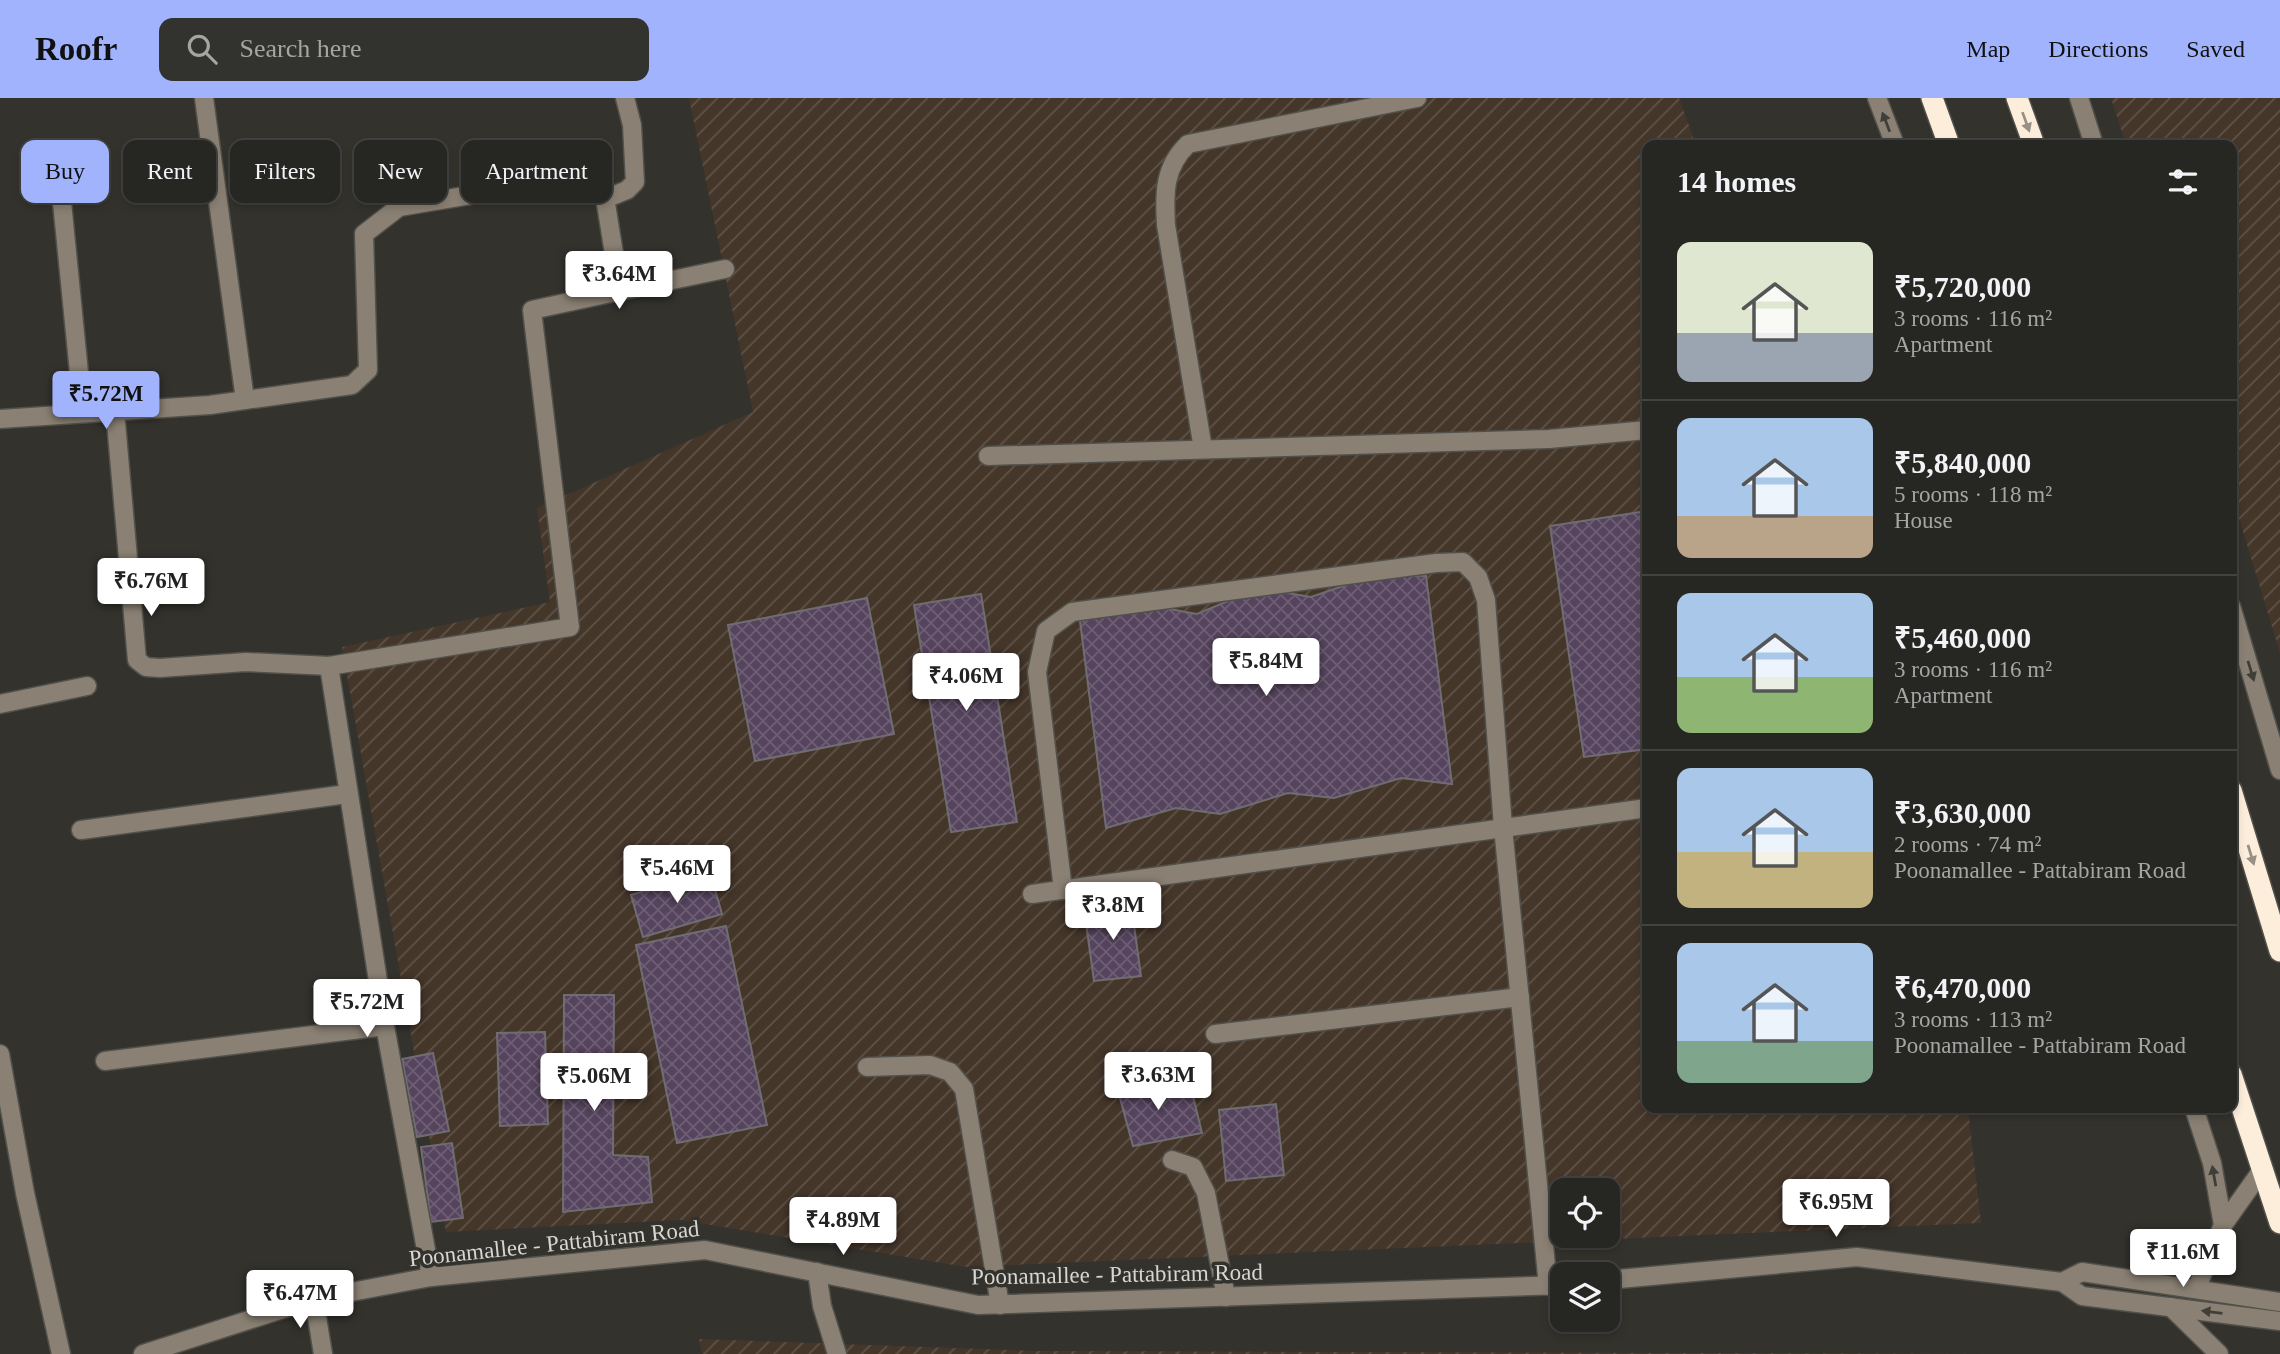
<!DOCTYPE html>
<html lang="en">
<head>
<meta charset="utf-8">
<style>
	:root { --surface:#262622; --page:#32322f; --text:#f1f3f6; --muted:#a4a5a5; --line:#424340; --accent:#a1b3fd }
	body { margin:0; font-family:"Times New Roman",serif; background:var(--page); color:var(--text); height:100vh; display:flex; flex-direction:column; font-size:26px; white-space:nowrap }
	* { box-sizing:border-box; margin:0 }
	p { font-size:23px; color:var(--muted) }
	.icon { flex:none; width:38px; height:38px; fill:none; stroke:currentColor; stroke-width:2; stroke-linecap:round; stroke-linejoin:round }
	.map { position:relative; flex:1; overflow:hidden }
	.drawer { position:absolute; left:1642px; top:42px; width:595px; height:973px; display:flex; flex-direction:column; background:var(--surface); border-radius:14px; box-shadow:0 4px 10px #0003,0 0 0 2px var(--line) }
	.drawer>* { flex:none }
	.hud { position:absolute; left:21px; top:42px; width:665px; height:63px; display:flex; gap:14px }
	.tools { position:absolute; left:1550px; top:1080px; display:grid; gap:14px }
	.tools a { display:grid; place-items:center; width:70px; height:70px; border-radius:14px; background:var(--surface); box-shadow:0 4px 10px #0003,0 0 0 2px var(--line); font-size:35px }
	.price { position:absolute; translate:-50% -60px; padding:0 16px; border-radius:7px; background:#fff; color:#222; font-size:23px; line-height:46px; filter:drop-shadow(0 2px 4px #0008) }
	.price::after { content:''; position:absolute; left:50%; top:42px; width:21px; height:16px; margin-left:-10px; background:inherit; clip-path:polygon(0 0,100% 0,50% 100%) }
	.price.selected { background:var(--accent); color:#111 }
	ul { padding:0; list-style:none }
	li { display:flex; align-items:center; gap:21px; height:175px; padding:0 35px }
	li+li { border-top:2px solid var(--line) }
	li span { display:grid; place-items:center; flex:none; width:196px; height:140px; border-radius:14px; color:#555 }
	li>.icon { margin-inline-start:auto }
	span .icon { width:84px; height:84px; fill:#fffc; stroke-width:1 }
	li b { font-size:30px }
	h2 { display:flex; justify-content:space-between; align-items:center; height:84px; padding:0 35px; font-size:30px }
	.pill { padding:0 24px; border-radius:14px; background:var(--surface); box-shadow:0 4px 10px #0003,0 0 0 2px var(--line); font-size:24px; line-height:63px }
	.pill.selected { background:var(--accent); color:#111 }
	header { display:flex; align-items:center; gap:42px; box-sizing:border-box; height:98px; padding:0 35px; background:var(--accent); color:#111 }
	header strong { font-size:33px }
	nav { display:flex; gap:38px; margin-inline-start:auto; font-size:24px }
	.search { width:490px; height:63px; background:var(--page); display:flex; align-items:center; gap:18px; box-sizing:border-box; padding:0 24px; border-radius:14px; color:var(--muted); font-size:26px }
	.map>svg:first-child { display:block }
	.industrial { fill:url(#industrial-furrows); fill-rule:evenodd }
	.building { fill:url(#building-cross-hatch); stroke:#706d72; stroke-width:2 }
	.lines { fill:none; stroke-linecap:round; stroke-linejoin:round }
	.minor-casing { stroke:#51504b; stroke-width:21 }
	.highway-casing { stroke:#51504b; stroke-width:24 }
	.minor { stroke:#8a8073; stroke-width:18 }
	.highway { stroke:#fdeedc; stroke-width:21 }
	.oneway { fill:#403e38 }
	.oneway2 { fill:#989084 }
	.labels { text-anchor:middle; stroke-width:7; stroke-linejoin:round; paint-order:stroke }
	.street-label { font-size:23px; fill:#d7d6d3; stroke:#33322d }
</style>
</head>
<body>
<header>
<strong>Roofr</strong>
<div class="search"><svg class="icon" aria-label="search" viewBox="0 0 24 24"><circle cx="10" cy="10" r="6"/><path d="M15 15l6 6"/></svg>Search here</div>
<nav><a>Map</a><a>Directions</a><a>Saved</a></nav>
</header>
<div class="map">
<svg width="2280" height="1256" viewBox="0 0 2280 1256">
	<defs>
		<pattern id="industrial-furrows" width="10" height="10" patternUnits="userSpaceOnUse" patternTransform="scale(1.75)"><rect width="10" height="10" fill="#45362a"/><path d="M-1 1l2-2M0 10L10 0M9 11l2-2" fill="none" stroke="#5f5248"/></pattern>
		<pattern id="building-cross-hatch" width="8" height="8" patternUnits="userSpaceOnUse" patternTransform="scale(1.75)"><rect width="8" height="8" fill="#56445e"/><path d="M0 0l8 8M0 8l8-8" fill="none" stroke="#6e5e74"/></pattern>
	</defs>
	<rect width="100%" height="100%" fill="#33322d"/>
	<g class="industrial">
		<path d="M689 0H1679L1696 47H1647V1010H1968L1981 1125 966 1169 680 1122 446 1134 342 549 550 504 537 410 753 314ZM1563 1092H1608V1138H1563Z"/>
		<polygon points="2111,0 2280,0 2280,555 2231,394 2231,47 2126,47"/>
		<polygon points="699,1241 1036,1253 1996,1256 702,1256"/>
	</g>
	<g class="building">
		<polygon points="1647,413 1647,651 1584,659 1550,428"/>
		<polygon points="1378,476 1426,478 1452,686 1401,680 1334,700 1288,695 1220,716 1176,710 1106,730 1080,523 1147,507 1197,516 1259,490 1311,499"/>
		<polygon points="981,496 1017,724 951,734 914,507"/>
		<polygon points="867,500 894,636 755,663 728,527"/>
		<polygon points="710,774 722,816 643,839 631,797"/>
		<polygon points="1131,805 1141,878 1094,883 1084,811"/>
		<polygon points="726,828 767,1027 677,1045 636,847"/>
		<polygon points="564,897 614,897 613,1057 648,1059 652,1104 563,1114"/>
		<polygon points="545,934 548,1026 500,1028 497,935"/>
		<polygon points="433,955 449,1033 417,1039 402,961"/>
		<polygon points="1170,978 1174,996 1192,994 1202,1035 1133,1048 1117,989"/>
		<polygon points="1276,1006 1284,1077 1226,1083 1219,1012"/>
		<polygon points="452,1045 463,1120 431,1124 421,1049"/>
	</g>
	<g class="lines">
		<defs>
			<g id="minor">
				<polyline points="204,0 245,302"/>
				<polyline points="1877,0 1895,47"/>
				<polyline points="2079,0 2094,47"/>
				<polyline points="59,74 83,315"/>
				<polyline points="605,101 627,92 635,84 632,27 625,0"/>
				<polyline points="620,193 725,171"/>
				<polyline points="115,313 137,562 146,569 160,570 246,564 330,568"/>
				<polyline points="0,321 210,307 352,287 368,272 364,136 399,109 601,75 620,193 532,212 570,529 329,568 385,928 431,1179"/>
				<path d="M1203 351 1166 127C1164 95 1164 69 1188 46L1417 0"/>
				<polyline points="988,358 1549,341 1647,332"/>
				<polyline points="2231,508 2280,672"/>
				<polyline points="0,606 87,588"/>
				<polyline points="81,732 347,696"/>
				<polyline points="1063,792 1037,574 1046,533 1072,514 1436,465 1463,464 1478,479 1486,502 1503,729 1548,1188"/>
				<polyline points="1032,796 1647,710"/>
				<polyline points="1215,936 1520,899"/>
				<polyline points="0,956 25,1095 61,1256"/>
				<polyline points="105,963 385,928"/>
				<polyline points="867,969 930,967 950,974 964,991 1000,1207"/>
				<polyline points="2194,1010 2212,1065 2223,1127 2197,1189"/>
				<polyline points="1172,1062 1193,1069 1206,1095 1226,1199"/>
				<polyline points="2223,1127 2262,1072"/>
				<polyline points="817,1174 822,1208 837,1256"/>
				<polyline points="1608,1182 1857,1159 2062,1184 2082,1174 2280,1204"/>
				<polyline points="2062,1184 2082,1198 2280,1223"/>
				<polyline points="314,1201 323,1256"/>
				<polyline points="2171,1209 2219,1256"/>
				<polyline points="143,1256 314,1201 431,1179 705,1152 978,1207 1563,1187"/>
			</g>
			<g id="highway">
				<polyline points="1932,0 1949,47"/>
				<polyline points="2017,0 2034,47"/>
				<polyline points="2231,692 2280,853"/>
				<polyline points="2231,976 2280,1125"/>
			</g>
		</defs>
		<use href="#minor" class="minor-casing"/>
		<use href="#highway" class="highway-casing"/>
		<use href="#minor" class="minor"/>
		<use href="#highway" class="highway"/>
	</g>
	<defs><path id="oneway-solid" d="M-6-.8H1V-3.2L6.5 0L1 3.2V.8H-6Z" transform="scale(1.75)"/></defs>
	<g class="oneway">
		<use href="#oneway-solid" transform="translate(1886 24) rotate(-111)"/>
		<use href="#oneway-solid" transform="translate(2251 573) rotate(73)"/>
		<use href="#oneway-solid" transform="translate(2214 1078) rotate(-100)"/>
		<use href="#oneway-solid" transform="translate(2212 1214) rotate(-173)"/>
	</g>
	<g class="oneway2">
		<use href="#oneway-solid" transform="translate(2026 24) rotate(70)"/>
		<use href="#oneway-solid" transform="translate(2251 757) rotate(73)"/>
	</g>
	<g class="labels">
		<g class="street-label">
			<text transform="translate(554 1145) rotate(-6)" y="8">Poonamallee - Pattabiram Road</text>
			<text transform="translate(1117 1176) rotate(-1)" y="8">Poonamallee - Pattabiram Road</text>
		</g>
	</g>
</svg>
<div class="tools">
<a><svg class="icon" aria-label="locate" viewBox="0 0 24 24"><circle cx="12" cy="12" r="6"/><path d="M12 2v4M12 18v4M2 12h4M18 12h4"/></svg></a>
<a><svg class="icon" aria-label="layers" viewBox="0 0 24 24"><path d="M12 4l9 5-9 5-9-5zM3 14l9 5 9-5"/></svg></a>
</div>
<b class="price" style="left:619px;top:213px">₹3.64M</b>
<b class="price selected" style="left:106px;top:333px">₹5.72M</b>
<b class="price" style="left:151px;top:520px">₹6.76M</b>
<b class="price" style="left:1266px;top:600px">₹5.84M</b>
<b class="price" style="left:966px;top:615px">₹4.06M</b>
<b class="price" style="left:677px;top:807px">₹5.46M</b>
<b class="price" style="left:1113px;top:844px">₹3.8M</b>
<b class="price" style="left:367px;top:941px">₹5.72M</b>
<b class="price" style="left:1158px;top:1014px">₹3.63M</b>
<b class="price" style="left:594px;top:1015px">₹5.06M</b>
<b class="price" style="left:1836px;top:1141px">₹6.95M</b>
<b class="price" style="left:843px;top:1159px">₹4.89M</b>
<b class="price" style="left:2183px;top:1191px">₹11.6M</b>
<b class="price" style="left:300px;top:1232px">₹6.47M</b>
<div class="hud">
<a class="pill selected">Buy</a>
<a class="pill">Rent</a>
<a class="pill">Filters</a>
<a class="pill">New</a>
<a class="pill">Apartment</a>
</div>
<section class="drawer">
<h2>14 homes<svg class="icon" aria-label="filters" viewBox="0 0 24 24"><path d="M4 7h16M4 17h16"/><circle cx="9" cy="7" r="2"/><circle cx="15" cy="17" r="2"/></svg></h2>
<ul>
<li><span style="background:linear-gradient(#dfe7d0 65%,#9aa5b1 0)"><svg class="icon" aria-label="home" viewBox="0 0 24 24"><path d="M3 11l9-7 9 7M6 9v11h12V9"/></svg></span><div><b>₹5,720,000</b><p>3 rooms · 116 m²</p><p>Apartment</p></div></li>
<li><span style="background:linear-gradient(#a9c7e8 70%,#b9a48a 0)"><svg class="icon" aria-label="home" viewBox="0 0 24 24"><path d="M3 11l9-7 9 7M6 9v11h12V9"/></svg></span><div><b>₹5,840,000</b><p>5 rooms · 118 m²</p><p>House</p></div></li>
<li><span style="background:linear-gradient(#a9c7e8 60%,#8fb573 0)"><svg class="icon" aria-label="home" viewBox="0 0 24 24"><path d="M3 11l9-7 9 7M6 9v11h12V9"/></svg></span><div><b>₹5,460,000</b><p>3 rooms · 116 m²</p><p>Apartment</p></div></li>
<li><span style="background:linear-gradient(#a9c7e8 60%,#c2b280 0)"><svg class="icon" aria-label="home" viewBox="0 0 24 24"><path d="M3 11l9-7 9 7M6 9v11h12V9"/></svg></span><div><b>₹3,630,000</b><p>2 rooms · 74 m²</p><p>Poonamallee - Pattabiram Road</p></div></li>
<li><span style="background:linear-gradient(#a9c7e8 70%,#7fa58c 0)"><svg class="icon" aria-label="home" viewBox="0 0 24 24"><path d="M3 11l9-7 9 7M6 9v11h12V9"/></svg></span><div><b>₹6,470,000</b><p>3 rooms · 113 m²</p><p>Poonamallee - Pattabiram Road</p></div></li>
</ul>
</section>
</div>
</body>
</html>
